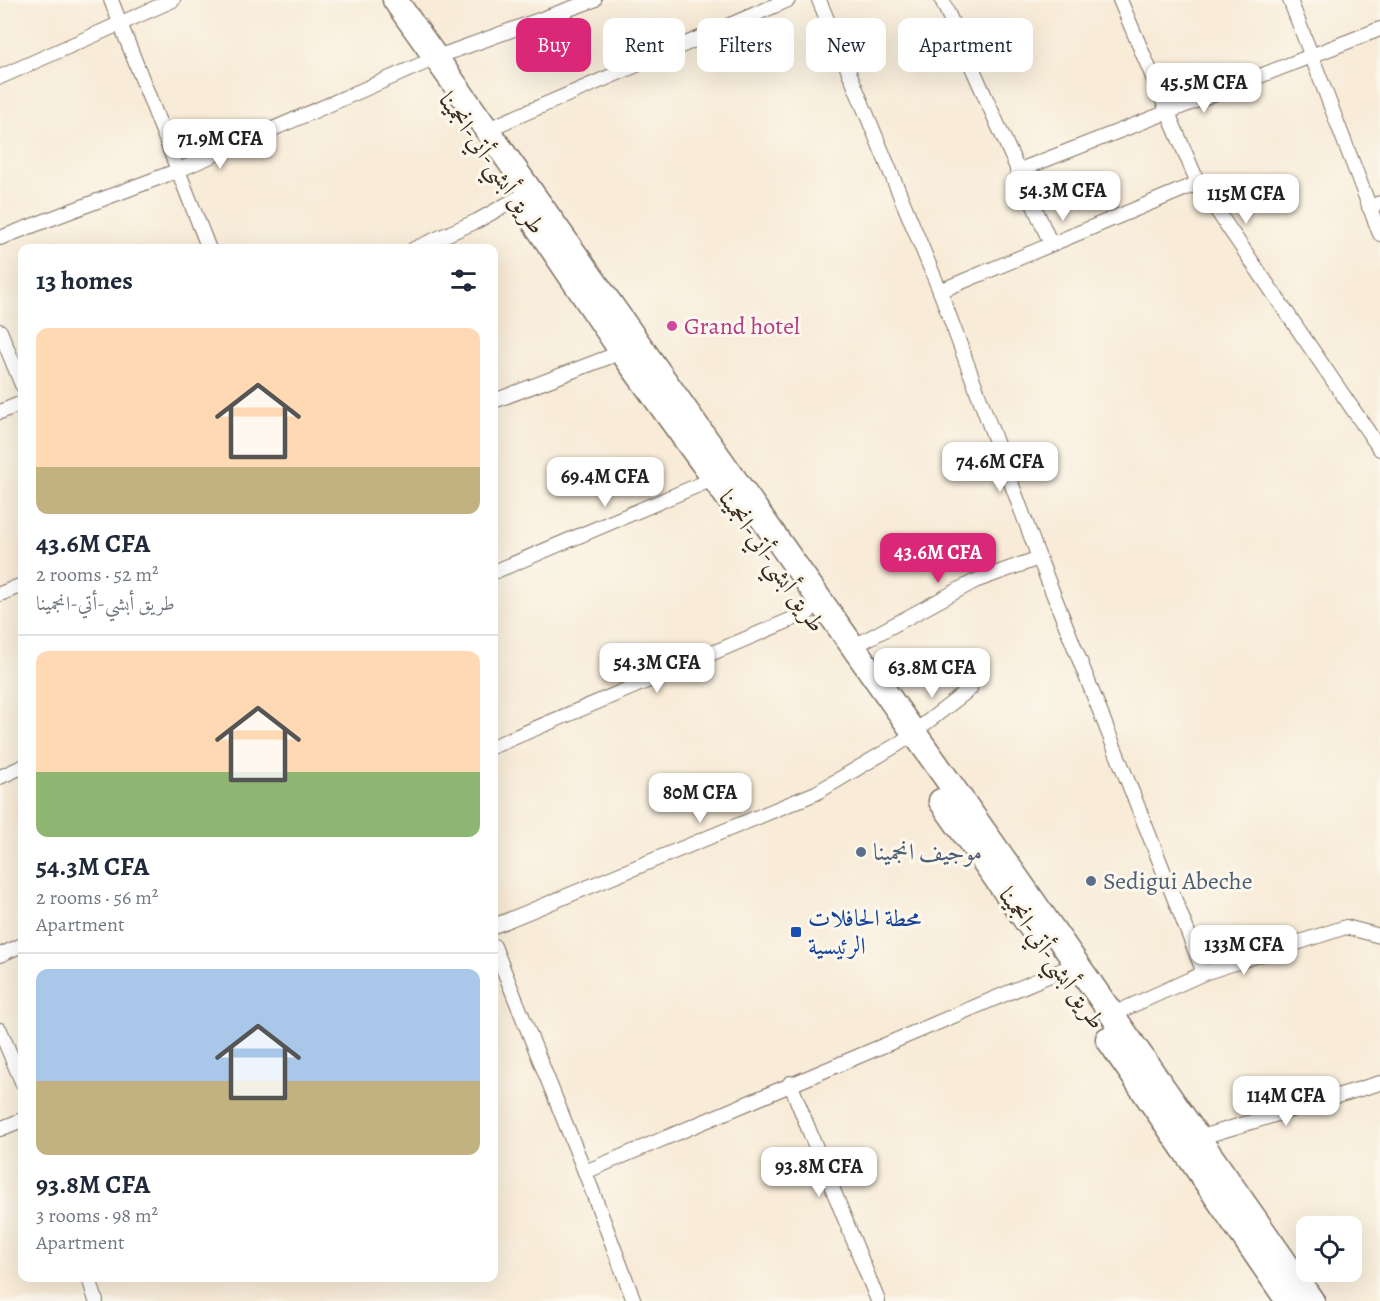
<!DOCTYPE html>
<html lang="en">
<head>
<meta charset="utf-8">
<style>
	:root { --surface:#fff; --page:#f2f2f3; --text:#1f2937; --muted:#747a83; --line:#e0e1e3; --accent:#db2777 }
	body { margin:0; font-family:Alegreya,Amiri,serif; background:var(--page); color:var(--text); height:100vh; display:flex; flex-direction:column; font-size:22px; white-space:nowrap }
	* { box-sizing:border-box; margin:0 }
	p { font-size:20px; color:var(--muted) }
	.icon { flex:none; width:33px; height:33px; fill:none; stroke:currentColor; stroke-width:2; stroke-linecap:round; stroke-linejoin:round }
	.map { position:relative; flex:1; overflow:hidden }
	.sheet { position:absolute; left:18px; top:244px; width:480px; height:1038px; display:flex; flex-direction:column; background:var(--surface); border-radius:12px; box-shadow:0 6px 24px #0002 }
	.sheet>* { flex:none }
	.top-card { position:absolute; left:516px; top:18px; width:570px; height:54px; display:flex; gap:12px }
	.fabs { position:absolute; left:1296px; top:1216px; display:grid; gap:12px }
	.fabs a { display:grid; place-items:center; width:66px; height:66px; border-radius:12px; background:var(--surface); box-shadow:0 6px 24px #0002; font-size:30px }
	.price { position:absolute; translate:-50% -51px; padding:0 14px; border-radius:12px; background:#fff; color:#222; font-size:20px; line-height:39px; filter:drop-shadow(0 2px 3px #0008) }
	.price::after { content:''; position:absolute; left:50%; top:36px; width:18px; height:14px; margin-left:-9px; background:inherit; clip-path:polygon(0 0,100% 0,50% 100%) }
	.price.active { background:var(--accent); color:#fff }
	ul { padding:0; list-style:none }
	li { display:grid; align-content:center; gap:12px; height:318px; padding:0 18px }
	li+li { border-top:2px solid var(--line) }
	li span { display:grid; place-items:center; height:186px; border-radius:12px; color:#555 }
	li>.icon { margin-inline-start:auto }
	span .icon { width:108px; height:108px; fill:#fffc; stroke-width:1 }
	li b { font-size:26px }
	h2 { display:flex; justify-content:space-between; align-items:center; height:72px; padding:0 18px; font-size:26px }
	.pill { padding:0 21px; border-radius:12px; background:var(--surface); box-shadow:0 6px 24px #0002; font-size:21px; line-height:54px }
	.pill.active { background:var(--accent); color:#fff }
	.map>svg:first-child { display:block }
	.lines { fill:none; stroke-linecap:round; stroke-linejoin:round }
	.street-casing { stroke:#7d6e5f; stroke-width:16 }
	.highway-casing { stroke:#7d6e5f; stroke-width:27 }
	.street { stroke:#fff; stroke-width:14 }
	.highway { stroke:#fff; stroke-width:24 }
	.hotel-dot { fill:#d1479c; stroke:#fbf7ec; stroke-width:2 }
	.service-dot { fill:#5c6f8a; stroke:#fbf7ec; stroke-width:2 }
	.transit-dot { fill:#1a4fb4; stroke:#fbf7ec; stroke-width:2 }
	.labels { text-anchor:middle; stroke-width:6; stroke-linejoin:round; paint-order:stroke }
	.street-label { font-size:24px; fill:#3b2a1e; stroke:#fbf7ec }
	.hotel-label { font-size:24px; fill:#b23c85; stroke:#fbf7ec; text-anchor:start }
	.service-label { font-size:24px; fill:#4e5e75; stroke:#fbf7ec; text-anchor:start }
	.transit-label { font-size:24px; fill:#164399; stroke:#fbf7ec; text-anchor:start }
</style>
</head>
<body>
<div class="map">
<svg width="1380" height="1301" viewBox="0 0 1380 1301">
	<rect width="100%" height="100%" fill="#fbf7ec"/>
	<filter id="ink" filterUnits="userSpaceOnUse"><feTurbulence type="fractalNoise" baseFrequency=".0167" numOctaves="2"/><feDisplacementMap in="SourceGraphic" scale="12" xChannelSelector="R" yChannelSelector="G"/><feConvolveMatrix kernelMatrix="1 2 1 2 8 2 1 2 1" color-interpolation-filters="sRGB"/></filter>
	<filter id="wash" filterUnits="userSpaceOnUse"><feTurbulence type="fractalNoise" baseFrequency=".008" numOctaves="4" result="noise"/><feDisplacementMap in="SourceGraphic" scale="24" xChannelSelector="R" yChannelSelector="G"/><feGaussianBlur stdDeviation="1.35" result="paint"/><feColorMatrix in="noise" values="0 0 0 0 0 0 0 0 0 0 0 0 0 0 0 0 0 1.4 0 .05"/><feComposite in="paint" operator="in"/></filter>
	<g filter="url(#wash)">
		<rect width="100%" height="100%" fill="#f8ebd7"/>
	</g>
	<g filter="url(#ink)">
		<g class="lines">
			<defs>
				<g id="street">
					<polyline points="111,0 209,249"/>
					<polyline points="819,0 940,291 1039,558 1204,973"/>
					<polyline points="942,0 1051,244"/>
					<polyline points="1120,0 1198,183 1380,449"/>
					<polyline points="1290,0 1380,234"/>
					<polyline points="437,57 594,0"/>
					<polyline points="0,77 173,0"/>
					<polyline points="488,129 788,0"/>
					<polyline points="1017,171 1380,29"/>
					<polyline points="1380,203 1369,207 1380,203"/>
					<polyline points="0,238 179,170 422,64"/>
					<polyline points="414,249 477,221 518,198"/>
					<polyline points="940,291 1198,183"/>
					<polyline points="0,331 22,385"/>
					<polyline points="494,401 622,352"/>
					<polyline points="0,412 22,403"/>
					<polyline points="494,572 720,476"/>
					<polyline points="0,594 22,585"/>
					<polyline points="853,647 975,581 1039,558"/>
					<polyline points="494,746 809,612"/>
					<polyline points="0,777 22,767"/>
					<polyline points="494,926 816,793 900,743 970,689"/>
					<polyline points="494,946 585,1172 634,1301"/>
					<polyline points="0,955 22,945"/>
					<polyline points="1111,1015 1204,973 1346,927 1380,936"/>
					<polyline points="0,1030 22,1082"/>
					<polyline points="790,1083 878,1301"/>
					<polyline points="0,1129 22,1120"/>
					<polyline points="1195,1139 1380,1083"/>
					<polyline points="585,1172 1062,970"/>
					<polyline points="89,1278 96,1301"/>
				</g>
				<g id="highway">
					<polyline points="395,0 1007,864 1312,1301"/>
					<polyline points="524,207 622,352 731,502"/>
					<polyline points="941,801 1032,929"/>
					<polyline points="1108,1039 1288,1301"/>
				</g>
			</defs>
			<use href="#street" class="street-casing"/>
			<use href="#highway" class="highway-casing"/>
			<use href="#street" class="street"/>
			<use href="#highway" class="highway"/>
		</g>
	</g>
	<circle class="hotel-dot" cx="672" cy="326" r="6"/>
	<g class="service-dot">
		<circle cx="861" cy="852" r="6"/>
		<circle cx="1091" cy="881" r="6"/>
	</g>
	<rect class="transit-dot" x="790" y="926" width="12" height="12" rx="3"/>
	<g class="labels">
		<g class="street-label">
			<text transform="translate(492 163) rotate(55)" y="8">طريق أبشي-أتي-انجمينا</text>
			<text transform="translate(772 561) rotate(55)" y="8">طريق أبشي-أتي-انجمينا</text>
			<text transform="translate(1052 958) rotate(55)" y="8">طريق أبشي-أتي-انجمينا</text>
		</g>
		<g class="hotel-label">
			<text x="684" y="334">Grand hotel</text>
		</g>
		<g class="service-label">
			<text x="873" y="860">موجيف انجمينا</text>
			<text x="1103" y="889">Sedigui Abeche</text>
		</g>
		<g class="transit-label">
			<text x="808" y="926">محطة الحافلات<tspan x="808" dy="28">الرئيسية</tspan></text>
		</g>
	</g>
</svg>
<div class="fabs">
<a><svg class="icon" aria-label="locate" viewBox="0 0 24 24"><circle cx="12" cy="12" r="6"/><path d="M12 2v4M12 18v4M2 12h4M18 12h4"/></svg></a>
</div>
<b class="price" style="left:1204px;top:114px">45.5M CFA</b>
<b class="price" style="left:220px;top:170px">71.9M CFA</b>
<b class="price" style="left:1063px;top:222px">54.3M CFA</b>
<b class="price" style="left:1246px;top:225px">115M CFA</b>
<b class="price" style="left:1000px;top:493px">74.6M CFA</b>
<b class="price" style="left:605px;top:508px">69.4M CFA</b>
<b class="price active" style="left:938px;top:584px">43.6M CFA</b>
<b class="price" style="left:657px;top:694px">54.3M CFA</b>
<b class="price" style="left:932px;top:699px">63.8M CFA</b>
<b class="price" style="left:700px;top:824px">80M CFA</b>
<b class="price" style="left:1244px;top:976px">133M CFA</b>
<b class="price" style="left:1286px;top:1127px">114M CFA</b>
<b class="price" style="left:819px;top:1198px">93.8M CFA</b>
<div class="top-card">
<a class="pill active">Buy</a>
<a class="pill">Rent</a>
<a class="pill">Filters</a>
<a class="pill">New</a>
<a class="pill">Apartment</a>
</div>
<section class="sheet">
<h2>13 homes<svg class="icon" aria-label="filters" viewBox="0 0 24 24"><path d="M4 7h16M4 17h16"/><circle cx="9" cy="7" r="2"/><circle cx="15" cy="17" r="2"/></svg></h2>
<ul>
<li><span style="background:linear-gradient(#ffd9b3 75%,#c2b280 0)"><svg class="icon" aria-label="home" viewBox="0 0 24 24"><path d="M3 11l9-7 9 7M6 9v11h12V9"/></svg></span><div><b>43.6M CFA</b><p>2 rooms · 52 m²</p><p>طريق أبشي-أتي-انجمينا</p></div></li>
<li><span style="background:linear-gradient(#ffd9b3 65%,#8fb573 0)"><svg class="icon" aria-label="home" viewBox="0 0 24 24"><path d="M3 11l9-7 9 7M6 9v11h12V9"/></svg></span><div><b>54.3M CFA</b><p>2 rooms · 56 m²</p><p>Apartment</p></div></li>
<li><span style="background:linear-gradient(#a9c7e8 60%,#c2b280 0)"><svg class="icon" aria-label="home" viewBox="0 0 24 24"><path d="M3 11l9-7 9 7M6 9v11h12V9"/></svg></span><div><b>93.8M CFA</b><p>3 rooms · 98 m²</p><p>Apartment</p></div></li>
</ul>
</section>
</div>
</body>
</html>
